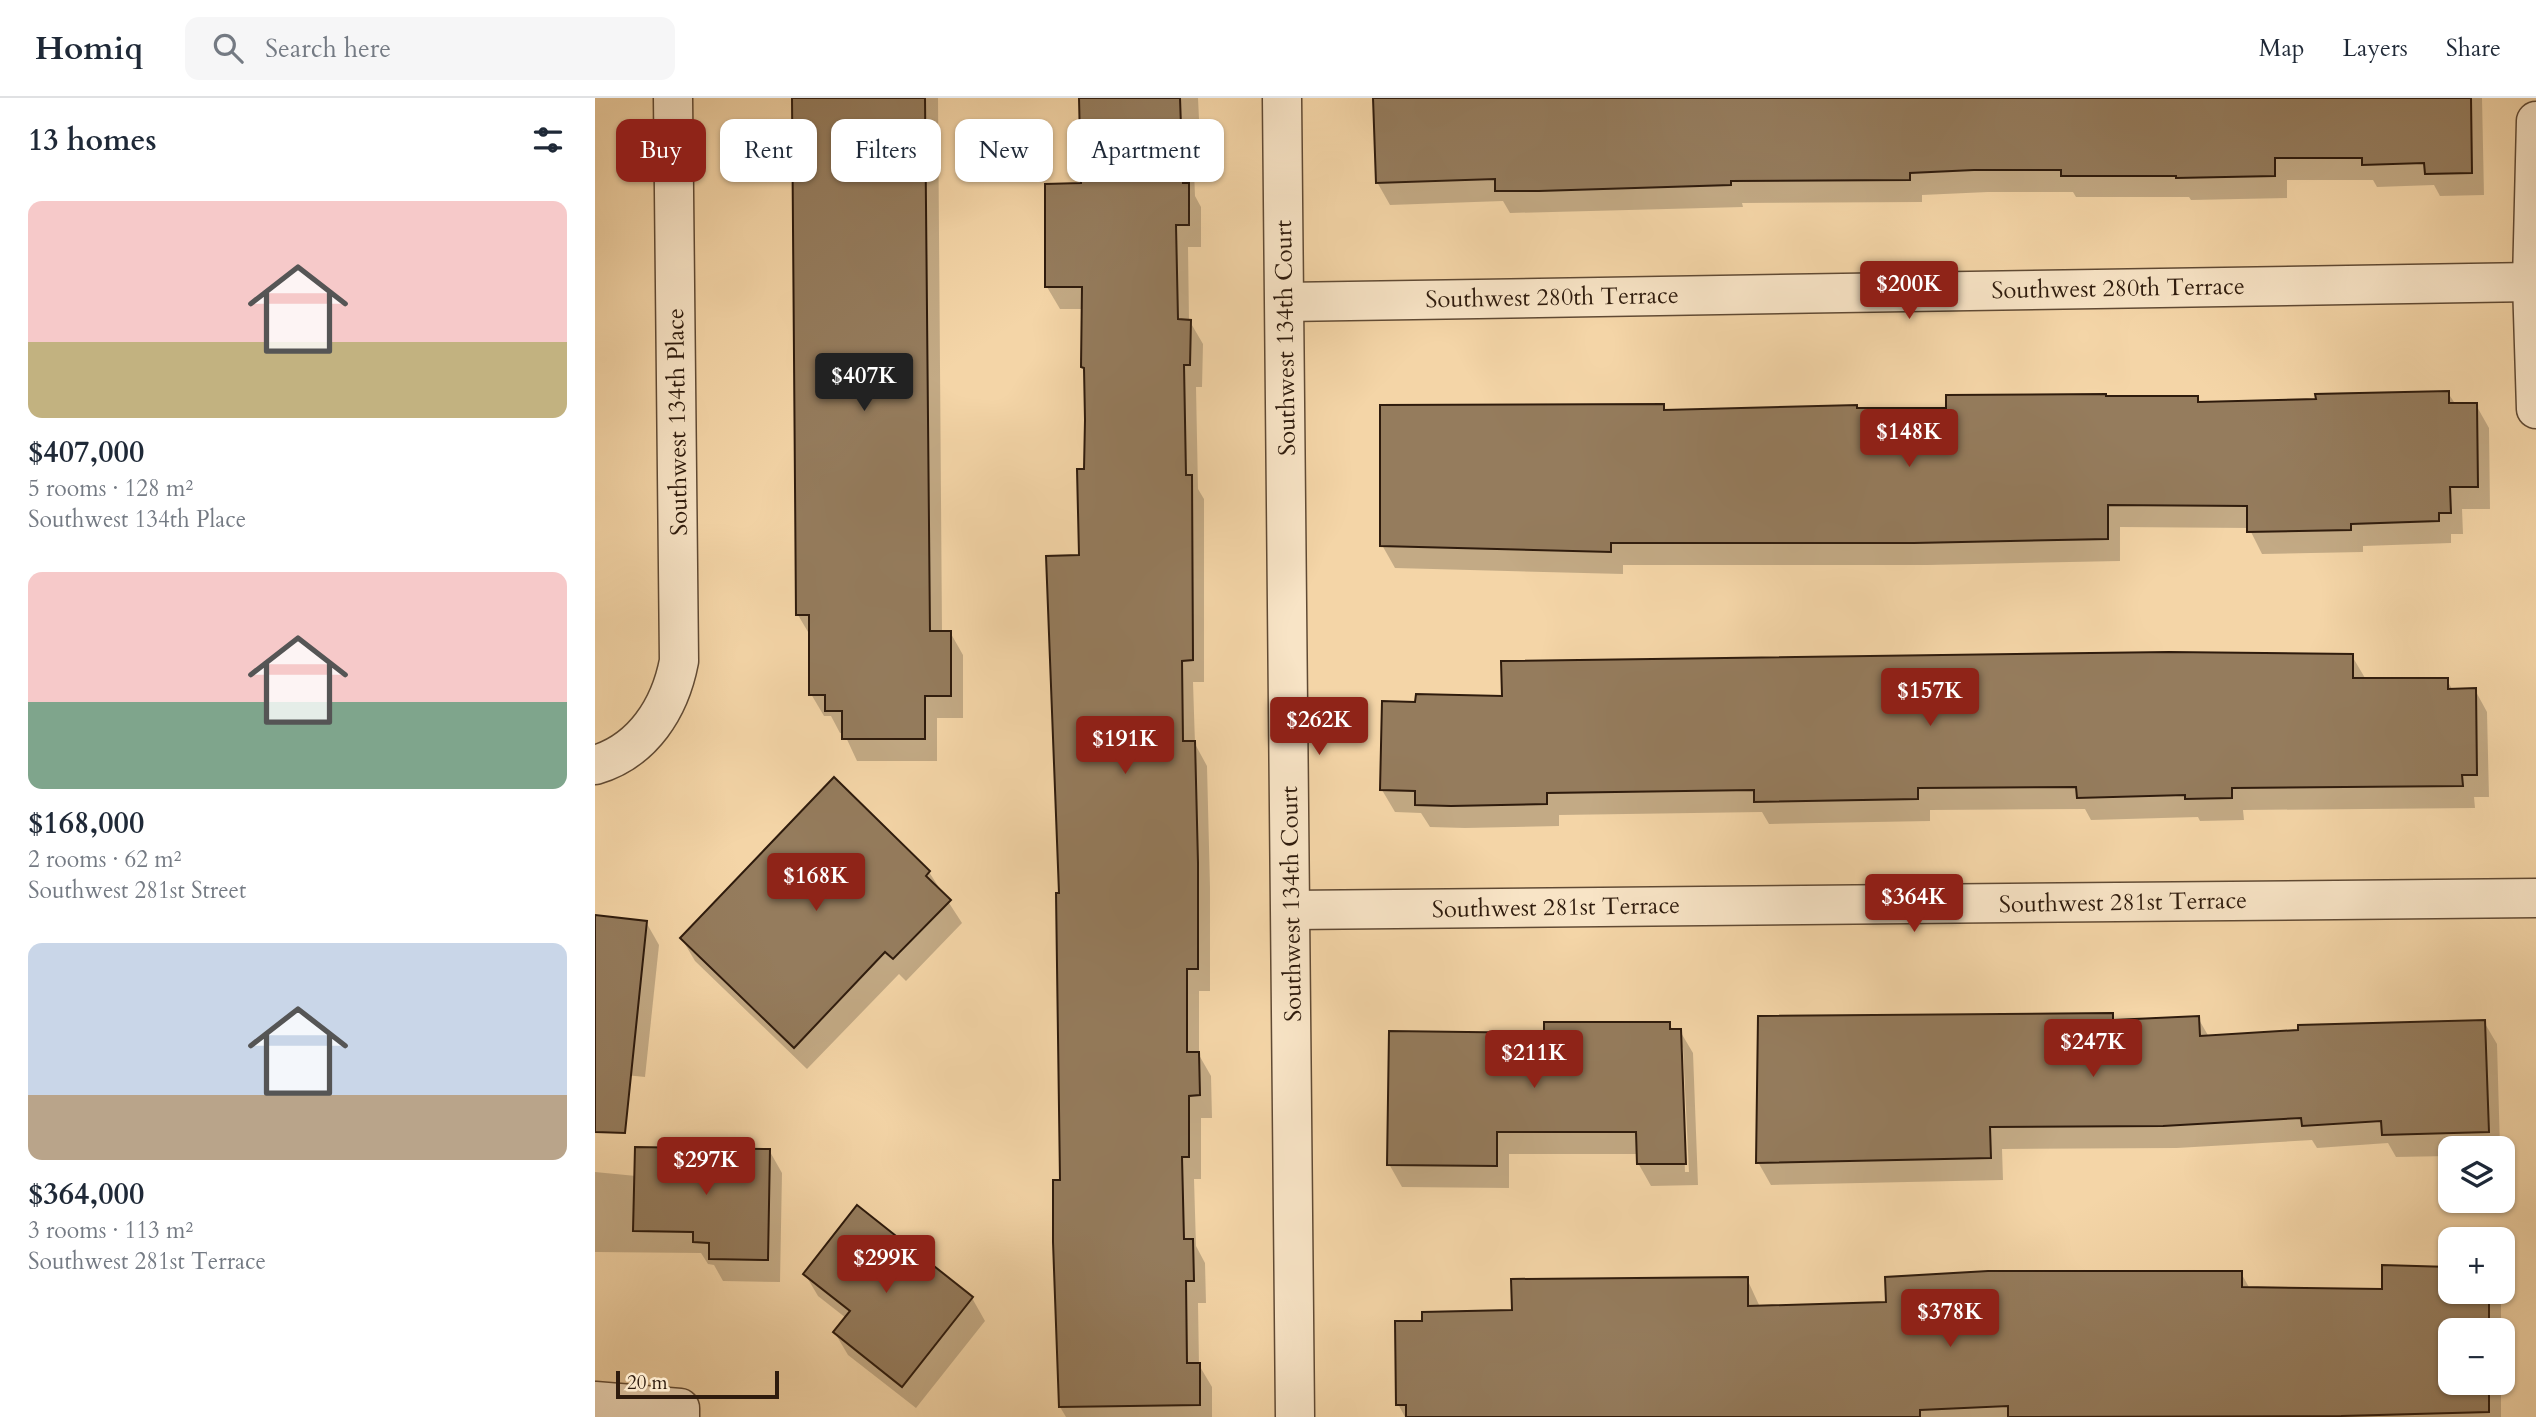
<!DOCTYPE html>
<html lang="en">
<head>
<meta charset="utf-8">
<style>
	:root { --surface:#fff; --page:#f6f6f7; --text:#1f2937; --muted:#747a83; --line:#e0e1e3; --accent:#8f2418 }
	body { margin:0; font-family:Cardo,serif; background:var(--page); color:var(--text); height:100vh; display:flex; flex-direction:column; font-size:26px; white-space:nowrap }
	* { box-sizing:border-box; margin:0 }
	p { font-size:23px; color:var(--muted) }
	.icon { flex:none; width:38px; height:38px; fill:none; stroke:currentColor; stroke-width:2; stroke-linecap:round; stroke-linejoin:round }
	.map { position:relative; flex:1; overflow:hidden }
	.details { display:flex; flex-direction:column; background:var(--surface); width:595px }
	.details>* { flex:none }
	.hud { position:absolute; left:21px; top:21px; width:665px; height:63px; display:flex; gap:14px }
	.buttons { position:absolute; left:1843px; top:1038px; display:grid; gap:14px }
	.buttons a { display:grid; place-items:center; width:77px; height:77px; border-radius:14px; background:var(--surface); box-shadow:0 2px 5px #0004; font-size:35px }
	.scale { position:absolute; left:21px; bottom:18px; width:163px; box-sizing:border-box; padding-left:7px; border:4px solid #2e1b0d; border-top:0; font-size:19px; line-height:24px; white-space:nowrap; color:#2e1b0d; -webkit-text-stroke:5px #f8e4c6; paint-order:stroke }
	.price { position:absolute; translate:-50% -60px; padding:0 16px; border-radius:7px; background:var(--accent); color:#fff; font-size:23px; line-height:46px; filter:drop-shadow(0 2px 4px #0008) }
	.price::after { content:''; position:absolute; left:50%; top:42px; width:21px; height:16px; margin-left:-10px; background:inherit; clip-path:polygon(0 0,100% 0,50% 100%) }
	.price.selected { background:#222; color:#fff }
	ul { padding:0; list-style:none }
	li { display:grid; align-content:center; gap:14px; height:371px; padding:0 28px }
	li span { display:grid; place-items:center; height:217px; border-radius:14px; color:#555 }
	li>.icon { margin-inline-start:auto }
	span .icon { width:126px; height:126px; fill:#fffc; stroke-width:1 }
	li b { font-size:30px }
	h2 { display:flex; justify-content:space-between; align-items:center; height:84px; padding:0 28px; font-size:30px }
	.pill { padding:0 24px; border-radius:14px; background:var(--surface); box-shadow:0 2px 5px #0004; font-size:24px; line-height:63px }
	.pill.selected { background:var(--accent); color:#fff }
	header { display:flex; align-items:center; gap:42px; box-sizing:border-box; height:98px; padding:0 35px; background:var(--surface); border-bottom:2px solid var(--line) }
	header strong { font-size:33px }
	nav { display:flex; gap:38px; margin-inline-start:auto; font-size:24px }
	.search { width:490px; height:63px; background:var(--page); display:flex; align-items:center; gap:18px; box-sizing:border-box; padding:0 24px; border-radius:14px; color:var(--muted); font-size:26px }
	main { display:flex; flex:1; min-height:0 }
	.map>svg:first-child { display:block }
	.shadow { fill:#0003; fill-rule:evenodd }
	.building { fill:#957c5d; stroke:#2e1b0d; stroke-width:2 }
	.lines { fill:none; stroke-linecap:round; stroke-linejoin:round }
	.street-casing { stroke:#604a34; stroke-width:41 }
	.street { stroke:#f8e4c6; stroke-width:38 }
	.labels { text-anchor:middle; stroke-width:6; stroke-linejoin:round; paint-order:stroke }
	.street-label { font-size:24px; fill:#2e1b0d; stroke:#f8e4c6 }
</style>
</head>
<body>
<header>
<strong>Homiq</strong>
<div class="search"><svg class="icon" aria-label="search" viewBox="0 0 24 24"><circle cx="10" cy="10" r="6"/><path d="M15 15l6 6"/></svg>Search here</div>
<nav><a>Map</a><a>Layers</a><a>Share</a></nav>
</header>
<main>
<section class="details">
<h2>13 homes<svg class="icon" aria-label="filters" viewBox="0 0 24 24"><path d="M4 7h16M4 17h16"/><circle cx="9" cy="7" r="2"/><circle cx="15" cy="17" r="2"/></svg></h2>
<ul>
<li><span style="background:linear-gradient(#f6c9c9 65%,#c2b280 0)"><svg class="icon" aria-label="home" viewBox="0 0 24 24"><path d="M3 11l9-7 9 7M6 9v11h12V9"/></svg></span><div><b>$407,000</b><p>5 rooms · 128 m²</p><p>Southwest 134th Place</p></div></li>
<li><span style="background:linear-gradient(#f6c9c9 60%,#7fa58c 0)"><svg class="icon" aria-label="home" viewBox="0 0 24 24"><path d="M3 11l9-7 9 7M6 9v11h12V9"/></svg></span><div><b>$168,000</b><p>2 rooms · 62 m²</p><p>Southwest 281st Street</p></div></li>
<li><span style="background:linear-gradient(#c9d6e8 70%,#b9a48a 0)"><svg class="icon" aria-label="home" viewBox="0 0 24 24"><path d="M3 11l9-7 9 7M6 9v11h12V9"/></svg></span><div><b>$364,000</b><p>3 rooms · 113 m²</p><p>Southwest 281st Terrace</p></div></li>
</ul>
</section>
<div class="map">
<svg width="1941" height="1319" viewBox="0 0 1941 1319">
	<rect width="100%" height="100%" fill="#f4d5a7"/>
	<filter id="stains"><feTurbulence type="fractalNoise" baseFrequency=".00286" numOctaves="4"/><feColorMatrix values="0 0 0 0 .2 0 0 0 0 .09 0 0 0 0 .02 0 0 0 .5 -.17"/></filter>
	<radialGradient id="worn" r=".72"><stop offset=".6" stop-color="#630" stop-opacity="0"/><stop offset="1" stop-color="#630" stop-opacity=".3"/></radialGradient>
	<g class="shadow">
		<polygon points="198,0 343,0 347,534 355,534 368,557 368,620 342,620 342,663 262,663 249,635 245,635 236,618 229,618 216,596 216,539 203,517"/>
		<polygon points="485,0 603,0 604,21 597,21 600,98 606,109 606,149 593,149 594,222 608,246 607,289 601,289 603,391 609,401 609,584 598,584 600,646 612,668 615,789 615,893 604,893 604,957 616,978 617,1020 606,1020 606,1081 599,1081 601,1148 610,1165 611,1205 603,1205 604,1267 617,1289 617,1319 471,1319 465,1309 463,694 460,687 453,459 486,459 491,373 491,275 487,269 488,211 465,211 452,189 487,87"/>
		<polygon points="780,0 1887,0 1889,97 1845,98 1839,87 1782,89 1778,82 1692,82 1692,100 1596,102 1594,99 1481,99 1478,94 1393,94 1327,97 1327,104 1147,105 1148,109 915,115 908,103 795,107 782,84"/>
		<polygon points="1853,295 1861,307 1881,307 1894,330 1895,411 1867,411 1868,436 1856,436 1856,445 1768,448 1768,454 1667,456 1654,430 1525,429 1525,463 1333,467 1028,467 1028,476 800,470 787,447 1068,308 1071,313 1353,312 1512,300 1602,300 1606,306 1722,303"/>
		<polygon points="1348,557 1350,561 1757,558 1770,580 1852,582 1858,593 1880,592 1892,614 1894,699 1879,699 1880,710 1648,712 1649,722 1605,723 1603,719 1496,722 1490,711 1335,712 1335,723 1174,726 1167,714 964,717 964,728 870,730 835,729 826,715 800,714 787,692 822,606 908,599 908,565"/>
		<polygon points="334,774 367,825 311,883 304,876 212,971 100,863 87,841"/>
		<polygon points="0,819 51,824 64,847 50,979 0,974"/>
		<polygon points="1517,917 1521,924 1603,920 1614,939 1889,924 1902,946 1905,1050 1855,1050 1855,1058 1801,1059 1793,1045 1722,1050 1717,1042 1582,1050 1407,1051 1408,1082 1176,1087 1163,1064"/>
		<path d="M1074 925 1078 933H1085L1098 955 1103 1087 1056 1088 1043 1065V1056H914V1090L807 1089 794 1066 951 937ZM1085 947 1088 950 1094 1074H1090Z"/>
		<polygon points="174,1052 187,1075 185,1184 128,1183 119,1167 113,1166 106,1155 0,1154 0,1074 41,1078"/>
		<polygon points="263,1110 377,1200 390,1223 321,1310 253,1257 240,1235 251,1220 223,1198 210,1176"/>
		<polygon points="1855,1170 1855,1194 1906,1194 1906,1232 1855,1232 1855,1284 1906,1284 1906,1319 810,1319 803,1306 828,1224 1152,1181 1165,1209 1293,1206 1646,1175 1655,1191 1788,1193"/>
	</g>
	<g class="building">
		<polygon points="197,0 330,0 335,533 356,533 356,598 330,598 330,641 247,641 247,613 230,613 230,597 214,597 214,517 201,517"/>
		<polygon points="484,0 585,0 588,85 594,85 594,127 581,127 583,221 596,222 595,267 589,267 591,377 597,377 598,562 587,563 588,643 600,643 603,765 603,871 592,871 592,954 604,954 605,997 594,998 594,1059 587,1059 589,1141 598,1141 599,1183 591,1183 592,1265 605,1265 605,1307 464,1309 458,1144 458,1082 465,1082 461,795 464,795 451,458 484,457 482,371 489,371 490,322 489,270 486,269 487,189 450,189 450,86 486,85"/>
		<polygon points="778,0 1876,0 1877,75 1830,76 1829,65 1767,67 1767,60 1680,60 1680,78 1581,80 1581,78 1466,78 1466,72 1379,72 1315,75 1315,82 1136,83 1136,87 944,93 900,93 900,81 781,85"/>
		<polygon points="1854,293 1854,305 1882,305 1883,389 1855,389 1856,415 1844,415 1844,423 1756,426 1756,432 1652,434 1652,408 1513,407 1513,441 1319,445 1016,445 1016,454 785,448 785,307 1069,306 1069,312 1262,307 1262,310 1351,310 1351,297 1511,296 1511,298 1603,298 1603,304 1721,301 1720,296"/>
		<polygon points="1574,554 1758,556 1758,580 1853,580 1853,591 1881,590 1882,677 1867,677 1868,688 1637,690 1637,700 1590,701 1590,697 1482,700 1481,689 1323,690 1323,701 1159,704 1159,692 952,695 952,706 856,708 820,707 820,693 785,692 787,603 820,604 821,596 907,598 906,563"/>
		<polygon points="239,679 335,773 331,778 356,802 298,861 290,854 199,950 85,840"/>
		<polygon points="0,817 52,823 30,1035 0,1034"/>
		<polygon points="1518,915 1518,922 1604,918 1605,938 1703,932 1703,927 1890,922 1894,1034 1787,1037 1786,1023 1707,1028 1706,1020 1568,1028 1395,1029 1396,1060 1161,1065 1163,918"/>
		<polygon points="949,924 1075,924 1075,931 1086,931 1091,1066 1042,1066 1041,1034 902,1034 902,1068 792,1067 794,933 949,935"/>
		<polygon points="40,1049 175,1051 173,1162 114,1161 114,1145 98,1144 98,1134 38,1133"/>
		<polygon points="262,1107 378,1199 307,1289 238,1234 255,1213 208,1176"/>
		<polygon points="1787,1167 1855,1169 1855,1194 1894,1194 1894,1232 1855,1232 1855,1284 1894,1284 1894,1314 1746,1318 1413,1319 1413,1308 1325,1312 1325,1319 811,1319 811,1307 801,1307 800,1223 827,1223 827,1214 917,1212 916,1181 1153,1179 1153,1208 1291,1204 1290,1179 1393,1173 1647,1173 1647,1189 1787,1191"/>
	</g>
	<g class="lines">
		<defs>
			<g id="street">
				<polyline points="687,0 700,1319"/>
				<polyline points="1941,23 1937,184 1941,311"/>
				<polyline points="690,204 1937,184"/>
				<path d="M0 667C48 653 75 610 84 563L78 0"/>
				<polyline points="696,812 1941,800"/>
				<polyline points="0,1303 85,1310 85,1319"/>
			</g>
		</defs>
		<use href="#street" class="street-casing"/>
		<use href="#street" class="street"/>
	</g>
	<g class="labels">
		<g class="street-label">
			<text transform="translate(1523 190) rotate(-1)" y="8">Southwest 280th Terrace</text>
			<text transform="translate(957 199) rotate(-1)" y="8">Southwest 280th Terrace</text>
			<text transform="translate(690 240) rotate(-91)" y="8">Southwest 134th Court</text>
			<text transform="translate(82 324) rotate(-91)" y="8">Southwest 134th Place</text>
			<text transform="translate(1528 804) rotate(-1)" y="8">Southwest 281st Terrace</text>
			<text transform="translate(696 806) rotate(-91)" y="8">Southwest 134th Court</text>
			<text transform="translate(961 809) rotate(-1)" y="8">Southwest 281st Terrace</text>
		</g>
	</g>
	<rect width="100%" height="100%" filter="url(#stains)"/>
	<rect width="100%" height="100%" fill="url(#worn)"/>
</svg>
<div class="buttons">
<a><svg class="icon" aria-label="layers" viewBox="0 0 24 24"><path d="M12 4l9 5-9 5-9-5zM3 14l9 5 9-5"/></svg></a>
<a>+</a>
<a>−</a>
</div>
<div class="scale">20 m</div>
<b class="price" style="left:1314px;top:223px">$200K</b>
<b class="price selected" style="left:269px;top:315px">$407K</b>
<b class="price" style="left:1314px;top:371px">$148K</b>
<b class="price" style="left:1335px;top:630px">$157K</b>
<b class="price" style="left:724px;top:659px">$262K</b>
<b class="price" style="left:530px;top:678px">$191K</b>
<b class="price" style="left:221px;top:815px">$168K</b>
<b class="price" style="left:1319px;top:836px">$364K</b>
<b class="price" style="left:1498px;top:981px">$247K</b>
<b class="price" style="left:939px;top:992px">$211K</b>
<b class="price" style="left:111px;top:1099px">$297K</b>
<b class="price" style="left:291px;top:1197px">$299K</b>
<b class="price" style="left:1355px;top:1251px">$378K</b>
<div class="hud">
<a class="pill selected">Buy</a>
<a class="pill">Rent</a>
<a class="pill">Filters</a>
<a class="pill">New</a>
<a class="pill">Apartment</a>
</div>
</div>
</main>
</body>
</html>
